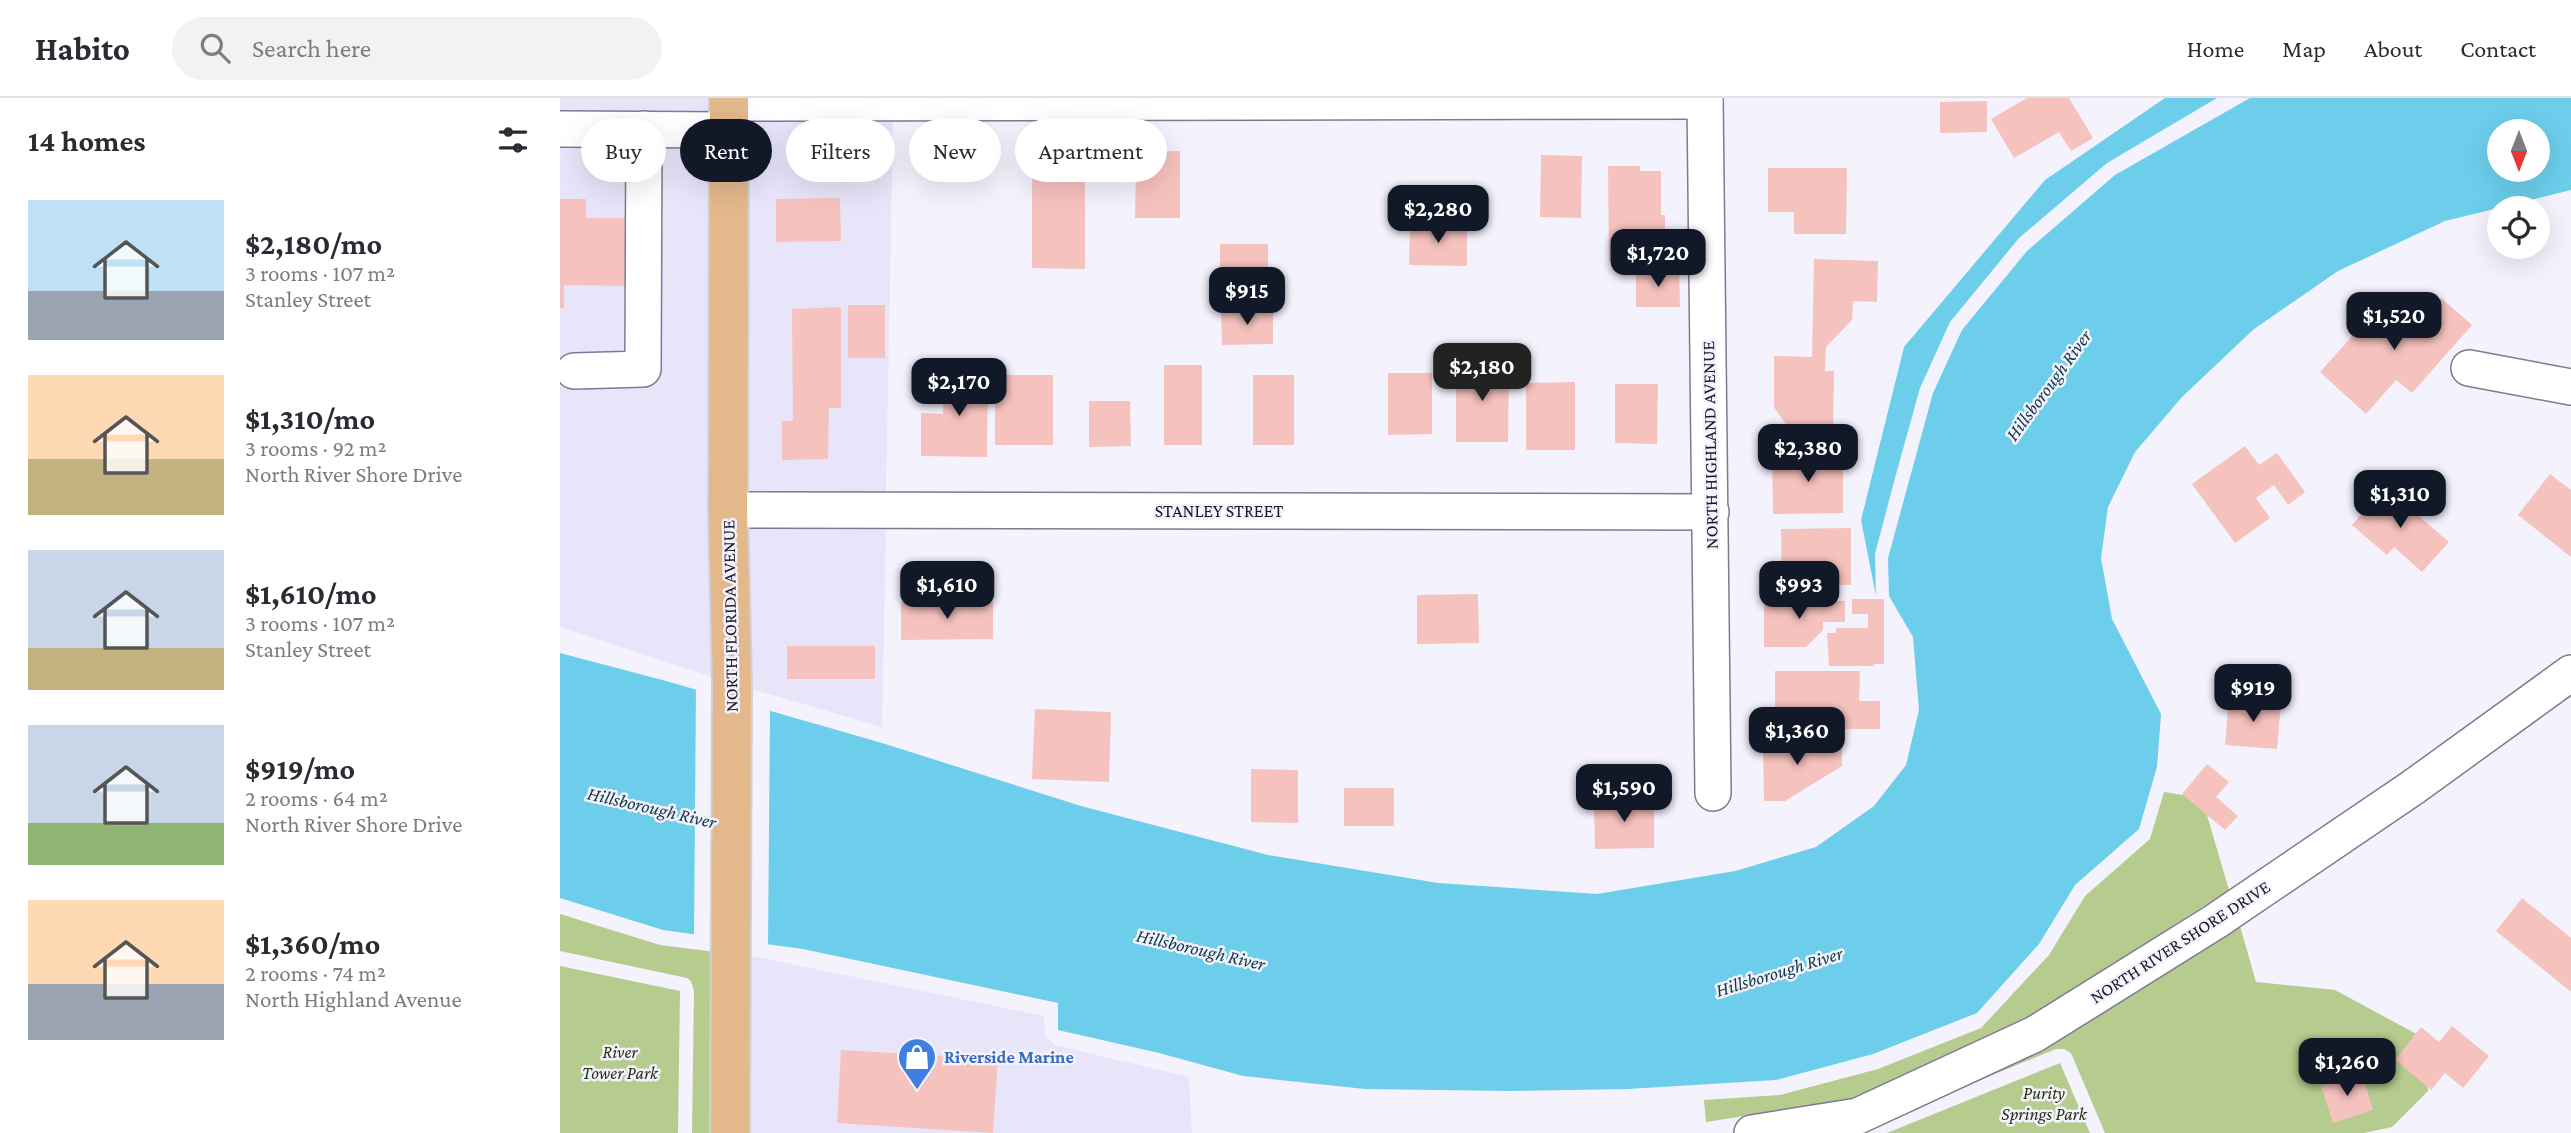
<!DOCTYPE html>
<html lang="en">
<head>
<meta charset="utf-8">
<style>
	:root { --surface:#fff; --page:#f2f2f3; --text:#2b2b33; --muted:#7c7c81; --line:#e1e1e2; --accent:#111827 }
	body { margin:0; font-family:"Crimson Pro",serif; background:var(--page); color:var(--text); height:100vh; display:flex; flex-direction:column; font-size:26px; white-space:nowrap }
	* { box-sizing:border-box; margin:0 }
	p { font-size:23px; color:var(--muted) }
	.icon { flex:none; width:38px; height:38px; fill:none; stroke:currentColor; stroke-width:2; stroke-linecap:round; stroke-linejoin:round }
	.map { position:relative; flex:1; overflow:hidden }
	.sheet { display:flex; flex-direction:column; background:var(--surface); width:560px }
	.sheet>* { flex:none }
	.top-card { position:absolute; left:21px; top:21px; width:665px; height:63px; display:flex; gap:14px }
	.needle { width:46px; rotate:180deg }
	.tools { position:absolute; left:1927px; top:21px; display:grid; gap:14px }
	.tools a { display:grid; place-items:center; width:63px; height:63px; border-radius:50%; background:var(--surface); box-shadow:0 7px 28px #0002; font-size:35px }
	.price { position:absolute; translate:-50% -60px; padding:0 16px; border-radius:14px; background:var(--accent); color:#fff; font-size:23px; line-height:46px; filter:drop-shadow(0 2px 4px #0008) }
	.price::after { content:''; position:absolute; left:50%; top:42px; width:21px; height:16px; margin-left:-10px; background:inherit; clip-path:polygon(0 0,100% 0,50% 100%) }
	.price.on { background:#222; color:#fff }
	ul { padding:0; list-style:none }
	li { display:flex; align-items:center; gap:21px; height:175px; padding:0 28px }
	li span { display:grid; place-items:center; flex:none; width:196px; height:140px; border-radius:0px; color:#555 }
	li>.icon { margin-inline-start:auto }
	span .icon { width:84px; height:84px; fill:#fffc; stroke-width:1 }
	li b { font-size:30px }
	h2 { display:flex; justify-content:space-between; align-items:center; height:84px; padding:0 28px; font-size:30px }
	.chip { padding:0 24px; border-radius:32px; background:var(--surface); box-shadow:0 7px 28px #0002; font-size:24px; line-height:63px }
	.chip.on { background:var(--accent); color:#fff }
	header { display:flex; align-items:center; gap:42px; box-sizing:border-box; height:98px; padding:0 35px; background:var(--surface); border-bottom:2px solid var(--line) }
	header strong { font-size:33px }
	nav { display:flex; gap:38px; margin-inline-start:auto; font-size:24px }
	.search { width:490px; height:63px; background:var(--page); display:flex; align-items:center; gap:18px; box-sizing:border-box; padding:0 24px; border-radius:38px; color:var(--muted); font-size:26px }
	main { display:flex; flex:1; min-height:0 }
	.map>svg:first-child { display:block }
	.built { fill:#e8e5fa }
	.green { fill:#b6cb8e }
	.water { fill:#6cceeb; fill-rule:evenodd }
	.pier { fill:#f4f2fd }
	.building { fill:#f6c2be }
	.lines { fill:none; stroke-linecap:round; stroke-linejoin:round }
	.minor-casing { stroke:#7e7a93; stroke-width:38 }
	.major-casing { stroke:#d1d1d3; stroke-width:42 }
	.minor { stroke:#fff; stroke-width:35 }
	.major { stroke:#e3b98c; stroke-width:38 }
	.labels { text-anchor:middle; stroke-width:5; stroke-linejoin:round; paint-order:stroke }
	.street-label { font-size:18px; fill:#1a1822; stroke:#f4f2fd }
	.park-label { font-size:18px; font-style:italic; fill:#273011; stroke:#f4f2fd }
	.shop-label { font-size:18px; font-weight:bold; fill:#366cbe; stroke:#f4f2fd; text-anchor:start }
	.water-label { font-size:19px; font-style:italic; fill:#0b3945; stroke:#f4f2fd }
</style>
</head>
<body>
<header>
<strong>Habito</strong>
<div class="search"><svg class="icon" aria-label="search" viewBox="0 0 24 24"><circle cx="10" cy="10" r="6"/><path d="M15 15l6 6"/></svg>Search here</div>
<nav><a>Home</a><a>Map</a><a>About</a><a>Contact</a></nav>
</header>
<main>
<section class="sheet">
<h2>14 homes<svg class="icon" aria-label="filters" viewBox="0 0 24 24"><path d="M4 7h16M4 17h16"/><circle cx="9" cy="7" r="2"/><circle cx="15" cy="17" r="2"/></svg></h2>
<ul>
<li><span style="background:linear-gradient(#bfe0f5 65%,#9aa5b1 0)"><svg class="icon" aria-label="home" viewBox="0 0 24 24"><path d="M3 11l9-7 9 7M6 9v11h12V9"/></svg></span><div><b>$2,180/mo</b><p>3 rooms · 107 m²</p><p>Stanley Street</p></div></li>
<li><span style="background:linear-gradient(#ffd9b3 60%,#c2b280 0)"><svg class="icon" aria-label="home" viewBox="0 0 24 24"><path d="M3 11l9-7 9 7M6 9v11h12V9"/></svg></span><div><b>$1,310/mo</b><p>3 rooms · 92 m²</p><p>North River Shore Drive</p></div></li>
<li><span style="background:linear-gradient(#c9d6e8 70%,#c2b280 0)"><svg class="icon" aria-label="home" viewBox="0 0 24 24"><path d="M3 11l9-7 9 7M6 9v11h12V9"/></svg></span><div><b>$1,610/mo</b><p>3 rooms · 107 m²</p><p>Stanley Street</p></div></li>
<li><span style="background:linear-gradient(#c9d6e8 70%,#8fb573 0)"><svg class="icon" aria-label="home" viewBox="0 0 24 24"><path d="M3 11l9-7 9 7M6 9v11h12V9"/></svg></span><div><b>$919/mo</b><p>2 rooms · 64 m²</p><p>North River Shore Drive</p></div></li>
<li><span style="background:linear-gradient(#ffd9b3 60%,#9aa5b1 0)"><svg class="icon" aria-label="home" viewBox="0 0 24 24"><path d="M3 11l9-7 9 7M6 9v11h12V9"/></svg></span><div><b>$1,360/mo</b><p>2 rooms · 74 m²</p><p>North Highland Avenue</p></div></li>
</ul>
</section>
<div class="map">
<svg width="2011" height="1035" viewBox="0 0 2011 1035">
	<rect width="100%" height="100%" fill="#f4f2fd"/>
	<g class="built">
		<polygon points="0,0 152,0 155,580 0,529"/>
		<polygon points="185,23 333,23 326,394 184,394"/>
		<polygon points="184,430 326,430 322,629 188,590"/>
		<polygon points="188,857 484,918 485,938 495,947 629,979 632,1035 186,1035"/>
	</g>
	<g class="green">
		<polygon points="1604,694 1642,700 1669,792 1468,920 1294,1001 1146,1024 1144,1002 1220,997 1318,971 1421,930 1489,857 1525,798 1590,741"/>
		<polygon points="0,816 100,847 155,854 154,1035 132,1035 134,893 131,883 127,880 0,853"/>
		<polygon points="1680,828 1696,884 1775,892 1862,939 1868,993 1832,1029 1804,1035 1545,1035 1511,955 1504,951 1496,951 1415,984 1481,953"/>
		<polygon points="0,868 120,893 118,1035 0,1035"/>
		<polygon points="1500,965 1530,1035 1327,1035"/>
	</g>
	<g class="water">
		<polygon points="1605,0 1657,0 1547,65 1459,140 1390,224 1360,290 1335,380 1315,456 1316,498 1301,422 1344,249 1485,82"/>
		<path d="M1690 0H2011V92L1885 123 1778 173 1694 231 1622 299 1575 354 1548 409 1541 460 1552 521 1601 616 1597 669 1579 731 1515 787 1479 846 1417 915 1313 956 1216 982 1068 991 950 993 805 991 683 978 599 955 498 932V905L243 851 103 832 0 800V555L106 583 322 645 521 708 708 757 878 785 1037 796 1175 773 1256 749 1314 708 1346 667 1359 612 1353 539 1329 498 1328 460 1373 295 1402 232 1467 153 1555 77ZM1939 33H1978V72H1939Z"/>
	</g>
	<polygon class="pier" points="136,588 210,609 208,849 134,839"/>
	<g class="building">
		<polygon points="1467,0 1509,0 1533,40 1511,53 1499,34 1454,60 1431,21"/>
		<polygon points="1427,3 1427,34 1380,35 1380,4"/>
		<polygon points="588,53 620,53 620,120 575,120 576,68 588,68"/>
		<polygon points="981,57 1022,58 1021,120 980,119"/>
		<polygon points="1048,68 1080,68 1080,73 1101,73 1101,117 1105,117 1105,163 1049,163"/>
		<polygon points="472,70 525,70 525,171 472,170"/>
		<polygon points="1208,70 1287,70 1286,136 1234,136 1234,114 1208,114"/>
		<polygon points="280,100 281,143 216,144 216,101"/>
		<polygon points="0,101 26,101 26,120 70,120 70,188 4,187 4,210 0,210"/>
		<polygon points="850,125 907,126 907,168 849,167"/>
		<rect x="660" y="146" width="48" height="55"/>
		<polygon points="1254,161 1318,163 1317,204 1293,203 1292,222 1266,249 1265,273 1274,273 1273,333 1230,332 1214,309 1214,258 1252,259"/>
		<polygon points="1076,173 1119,173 1120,209 1076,209"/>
		<polygon points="1881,200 1912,227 1852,295 1836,282 1806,316 1760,274 1820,207 1835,220 1850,203 1866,217"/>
		<rect x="288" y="207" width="37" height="53"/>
		<polygon points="281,209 281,310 269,310 268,361 222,362 222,323 233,323 232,211"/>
		<polygon points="713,211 713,246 662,247 661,212"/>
		<polygon points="896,266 949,266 948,344 896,344"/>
		<rect x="604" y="267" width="38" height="80"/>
		<polygon points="384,274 428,274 427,359 361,358 361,315 383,316"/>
		<polygon points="828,275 872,275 872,336 828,337"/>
		<rect x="435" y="277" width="58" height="70"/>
		<rect x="693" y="277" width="41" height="70"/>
		<polygon points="1015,284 1015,352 966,352 966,285"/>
		<polygon points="1055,286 1098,286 1097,346 1055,345"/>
		<polygon points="529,303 570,303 571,348 529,349"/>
		<polygon points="1685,348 1699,367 1717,355 1745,394 1728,407 1714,387 1696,400 1710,420 1675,445 1632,386"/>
		<polygon points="1212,357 1283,357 1283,415 1213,416"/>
		<polygon points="1990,376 2011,392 2011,459 1958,417"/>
		<polygon points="1825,389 1889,444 1862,474 1834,449 1827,457 1792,427"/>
		<polygon points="1291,430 1291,487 1222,488 1221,431"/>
		<polygon points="918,496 919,545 857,546 857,497"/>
		<polygon points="1292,501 1324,501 1324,566 1314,566 1314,568 1269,568 1267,535 1276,535 1276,530 1308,530 1308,516 1292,516"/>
		<polygon points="1204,503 1285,503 1285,524 1263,524 1263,532 1246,549 1204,549"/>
		<polygon points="341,504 433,504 433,541 341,542"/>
		<rect x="227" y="548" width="88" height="33"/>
		<polygon points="1215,573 1300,573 1299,603 1320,603 1320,631 1215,631"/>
		<polygon points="1669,601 1721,606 1717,651 1665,647"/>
		<polygon points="475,611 551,614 549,684 472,681"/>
		<polygon points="1203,644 1282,644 1282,668 1225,703 1204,703"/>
		<polygon points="1647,666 1669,684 1656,699 1678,718 1665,732 1622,696"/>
		<polygon points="691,671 738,672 738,725 691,724"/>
		<rect x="784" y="690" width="50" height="38"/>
		<polygon points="1094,701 1094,750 1035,751 1034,702"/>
		<polygon points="1962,800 2011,840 2011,894 1936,833"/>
		<polygon points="1892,928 1929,958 1903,990 1885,975 1871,992 1835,962 1861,929 1879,944"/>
		<polygon points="281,952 438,961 433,1035 277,1025"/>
		<polygon points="1802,975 1813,1012 1773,1025 1761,988"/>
	</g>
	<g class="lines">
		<defs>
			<g id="minor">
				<polyline points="1145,0 1153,695"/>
				<polyline points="169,5 1145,3"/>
				<polyline points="0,31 169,32"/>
				<polyline points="1909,270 2011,289"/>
				<polyline points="14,273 83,271 84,31"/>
				<polyline points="168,412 1151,414"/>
				<polyline points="1192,1035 1298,1018 1475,936 1656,823 1852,690 2011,575"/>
			</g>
			<polyline id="major" points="169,0 168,412 172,586 170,1035"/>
		</defs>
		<use href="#minor" class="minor-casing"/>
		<use href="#major" class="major-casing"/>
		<use href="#minor" class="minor"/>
		<use href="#major" class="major"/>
	</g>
	<defs>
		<symbol id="shop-pin" viewBox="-11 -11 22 30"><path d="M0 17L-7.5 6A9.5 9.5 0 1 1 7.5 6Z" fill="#3f7fe0" stroke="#f4f2fd"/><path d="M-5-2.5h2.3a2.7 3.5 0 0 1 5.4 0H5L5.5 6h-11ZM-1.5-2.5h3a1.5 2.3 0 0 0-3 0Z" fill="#fff"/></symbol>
	</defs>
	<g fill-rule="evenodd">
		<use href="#shop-pin" x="335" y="937" width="44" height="60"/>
	</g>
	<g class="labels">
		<g class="street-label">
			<text transform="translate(1150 347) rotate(-91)" y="6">NORTH HIGHLAND AVENUE</text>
			<text x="659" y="419">STANLEY STREET</text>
			<text transform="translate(170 518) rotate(-91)" y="6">NORTH FLORIDA AVENUE</text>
			<text transform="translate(1620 844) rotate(-33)" y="6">NORTH RIVER SHORE DRIVE</text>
		</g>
		<g class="park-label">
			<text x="60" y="960">River<tspan x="60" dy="21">Tower Park</tspan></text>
			<text x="1484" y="1001">Purity<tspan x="1484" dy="21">Springs Park</tspan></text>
		</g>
		<g class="shop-label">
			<text x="384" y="965">Riverside Marine</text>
		</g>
		<g class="water-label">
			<text transform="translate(1488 287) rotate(-54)" y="7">Hillsborough River</text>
			<text transform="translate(92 709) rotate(13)" y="7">Hillsborough River</text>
			<text transform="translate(641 851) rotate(13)" y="7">Hillsborough River</text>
			<text transform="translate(1219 873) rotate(-17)" y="7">Hillsborough River</text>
		</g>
	</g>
</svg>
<div class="tools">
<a><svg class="needle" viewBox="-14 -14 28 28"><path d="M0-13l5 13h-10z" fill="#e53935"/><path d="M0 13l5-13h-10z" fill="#7c7c81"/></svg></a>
<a><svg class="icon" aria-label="locate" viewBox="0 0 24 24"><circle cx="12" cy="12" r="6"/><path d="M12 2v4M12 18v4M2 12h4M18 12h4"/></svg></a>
</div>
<b class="price" style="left:878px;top:147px">$2,280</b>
<b class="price" style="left:1098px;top:191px">$1,720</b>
<b class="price" style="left:687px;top:229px">$915</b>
<b class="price" style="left:1834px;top:254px">$1,520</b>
<b class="price on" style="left:922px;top:305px">$2,180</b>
<b class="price" style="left:399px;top:320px">$2,170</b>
<b class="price" style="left:1248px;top:386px">$2,380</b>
<b class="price" style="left:1840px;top:432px">$1,310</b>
<b class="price" style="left:387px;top:523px">$1,610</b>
<b class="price" style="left:1239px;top:523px">$993</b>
<b class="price" style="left:1693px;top:626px">$919</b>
<b class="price" style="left:1237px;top:669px">$1,360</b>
<b class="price" style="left:1064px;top:726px">$1,590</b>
<b class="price" style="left:1787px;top:1000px">$1,260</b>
<div class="top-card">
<a class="chip">Buy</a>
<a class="chip on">Rent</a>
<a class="chip">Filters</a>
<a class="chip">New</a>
<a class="chip">Apartment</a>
</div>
</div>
</main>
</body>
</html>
